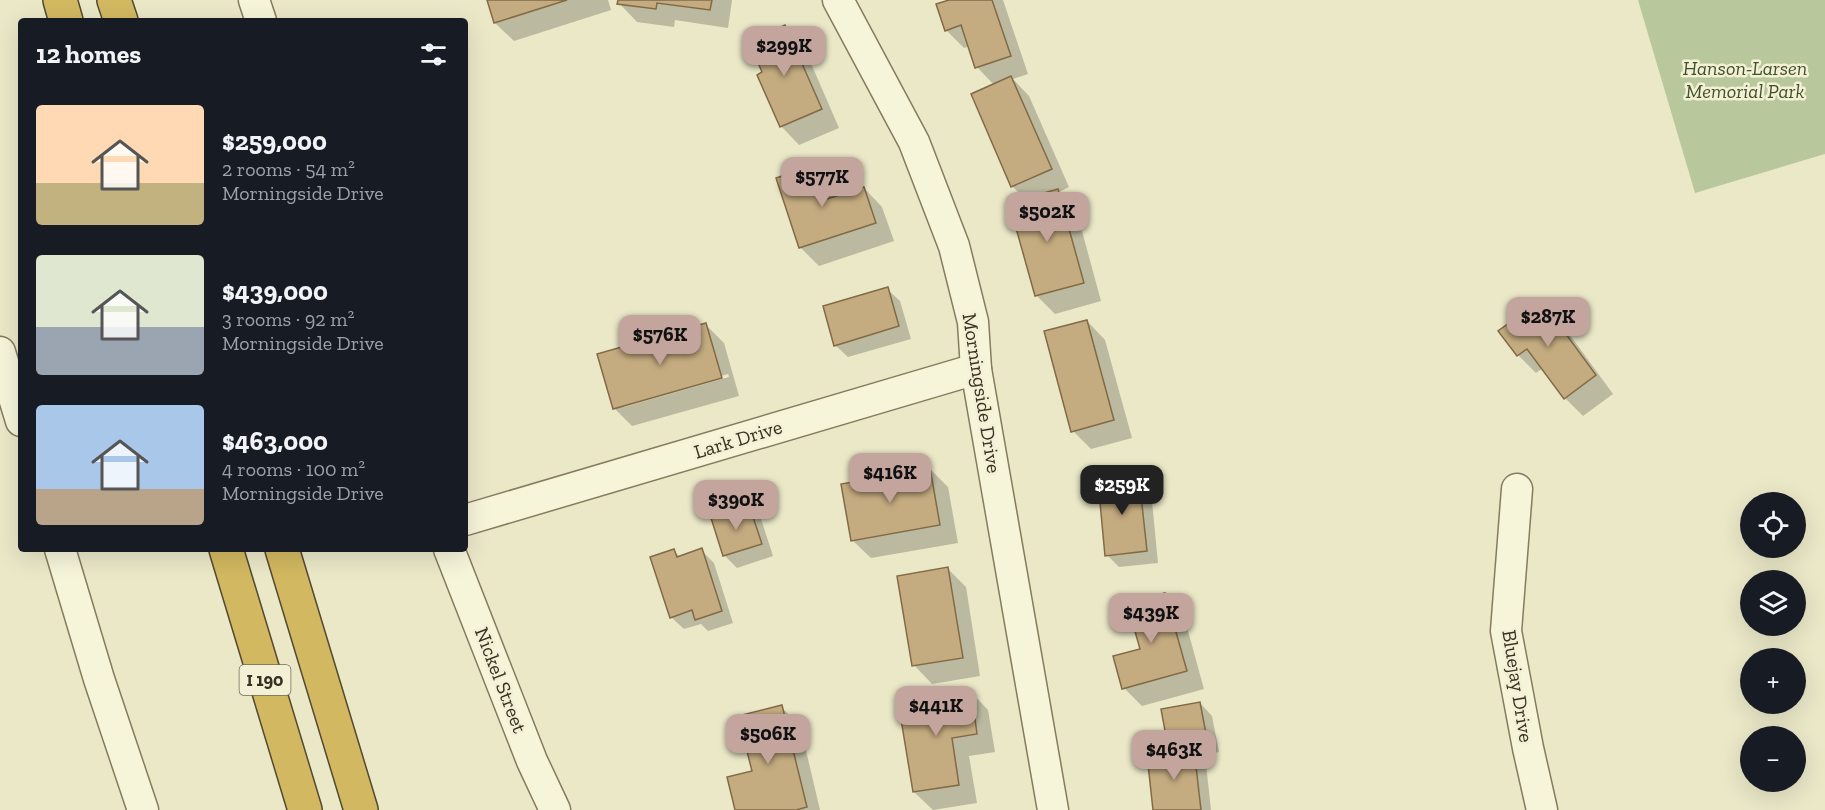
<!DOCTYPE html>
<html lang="en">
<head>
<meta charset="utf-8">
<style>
	:root { --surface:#171b24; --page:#242831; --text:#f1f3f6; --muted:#9ea1a6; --accent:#c4a59e }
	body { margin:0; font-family:"Zilla Slab",serif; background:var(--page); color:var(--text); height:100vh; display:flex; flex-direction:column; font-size:22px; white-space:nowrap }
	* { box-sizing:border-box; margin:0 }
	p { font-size:20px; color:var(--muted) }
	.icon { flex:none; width:33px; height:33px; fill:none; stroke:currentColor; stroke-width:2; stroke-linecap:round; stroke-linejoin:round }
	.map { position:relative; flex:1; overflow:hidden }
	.side { position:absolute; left:18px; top:18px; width:450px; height:534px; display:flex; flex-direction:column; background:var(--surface); border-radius:6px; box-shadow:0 6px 24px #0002 }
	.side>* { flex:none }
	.fabs { position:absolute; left:1740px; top:492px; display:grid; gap:12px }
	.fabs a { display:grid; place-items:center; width:66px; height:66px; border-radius:50%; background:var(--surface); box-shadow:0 6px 24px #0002; font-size:30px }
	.price { position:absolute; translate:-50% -51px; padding:0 14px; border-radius:12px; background:var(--accent); color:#111; font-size:20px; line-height:39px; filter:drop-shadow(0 2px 3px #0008) }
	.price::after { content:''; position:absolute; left:50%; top:36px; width:18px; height:14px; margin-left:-9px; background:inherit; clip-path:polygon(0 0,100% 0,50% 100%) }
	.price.current { background:#222; color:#fff }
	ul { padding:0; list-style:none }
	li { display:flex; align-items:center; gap:18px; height:150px; padding:0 18px }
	li span { display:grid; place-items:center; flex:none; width:168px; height:120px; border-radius:6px; color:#555 }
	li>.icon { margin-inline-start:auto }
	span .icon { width:72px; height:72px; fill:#fffc; stroke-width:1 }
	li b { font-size:26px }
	h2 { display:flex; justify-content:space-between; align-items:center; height:72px; padding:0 18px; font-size:26px }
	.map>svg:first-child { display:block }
	.green { fill:#b9c89c }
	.shadow { fill:#0003; fill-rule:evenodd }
	.building { fill:#c5ac80; stroke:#826a46; stroke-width:1.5 }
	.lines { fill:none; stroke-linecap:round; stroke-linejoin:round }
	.minor-casing { stroke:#857b5e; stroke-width:33 }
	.highway-casing { stroke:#534832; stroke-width:36 }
	.minor { stroke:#f6f4d9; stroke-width:30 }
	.highway { stroke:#d2b860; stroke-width:33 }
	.labels { text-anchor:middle; stroke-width:5; stroke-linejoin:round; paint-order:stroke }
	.shield { fill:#f3f0d6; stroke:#6f6a57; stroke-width:1.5 }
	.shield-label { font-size:18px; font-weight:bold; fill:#363020 }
	.park-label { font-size:20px; font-style:italic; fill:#3e5129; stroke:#f3f0d6 }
	.street-label { font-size:20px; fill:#363020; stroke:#f3f0d6 }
</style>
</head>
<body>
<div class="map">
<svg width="1825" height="810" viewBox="0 0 1825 810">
	<rect width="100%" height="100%" fill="#eae8c7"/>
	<polygon class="green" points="1638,0 1825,0 1825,154 1695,193"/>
	<g class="shadow">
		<polygon points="488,0 608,0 611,10 514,41 495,23"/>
		<polygon points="619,0 732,0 728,28 675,20 674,27 637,22 619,3"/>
		<polygon points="952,0 1003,0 1028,74 1013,79 1029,96 1069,187 1059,192 1076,209 1101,301 1055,314 1036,295 1026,200 1012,186 994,85 977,67 970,46 964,48 946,30"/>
		<polygon points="785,27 803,45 839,128 799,145 781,126 764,73"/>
		<polygon points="815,167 833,185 837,197 864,188 882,207 894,241 819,266 800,247"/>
		<polygon points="887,289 900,301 911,339 848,357 835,345"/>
		<polygon points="1541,302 1559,320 1613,394 1583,416 1565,398 1543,368 1536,373 1518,355"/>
		<polygon points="1087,321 1105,340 1132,438 1091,449 1073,431"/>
		<path d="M706 325 724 343 739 396 632 426 614 408ZM728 374 729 377 624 407V404Z"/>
		<polygon points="930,469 948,487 958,543 871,558 852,540"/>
		<polygon points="1139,478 1151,491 1158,563 1119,567 1107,555"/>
		<polygon points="749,507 761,519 773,556 737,568 724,555"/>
		<polygon points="701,550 714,563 733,623 708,631 701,624 684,629 671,617 674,551 680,557"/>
		<polygon points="948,569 966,587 980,676 932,684 914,665"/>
		<polygon points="1164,595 1183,613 1204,689 1142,706 1124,688"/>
		<polygon points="970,691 988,710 995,752 969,756 977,803 933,810 914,792"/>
		<polygon points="1200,703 1212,716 1219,752 1198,756 1206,764 1211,810 1155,810 1177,753 1170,746"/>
		<polygon points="781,707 800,725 820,810 736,810"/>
	</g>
	<g class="building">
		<polygon points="487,0 567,0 494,23"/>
		<polygon points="618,0 712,0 710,10 657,3 656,9 617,4"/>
		<polygon points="949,0 992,0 1011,56 975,68 961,25 945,31 936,4"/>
		<polygon points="785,25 822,109 780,127 757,75 762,72 749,42"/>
		<polygon points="1011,76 1052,169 1011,187 971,94"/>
		<polygon points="815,165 827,199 864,187 876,223 799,248 776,178"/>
		<polygon points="1058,189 1084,283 1035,296 1009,203"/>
		<polygon points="888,287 899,326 834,346 823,306"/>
		<polygon points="1541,300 1596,375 1564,399 1527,349 1517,356 1498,331"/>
		<polygon points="1087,320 1114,420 1071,432 1044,331"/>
		<polygon points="706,323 722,378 613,409 597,354"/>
		<polygon points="930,468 940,525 851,541 841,484"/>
		<polygon points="1139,477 1147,551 1105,556 1098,481"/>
		<polygon points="749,505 762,544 723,556 711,518"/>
		<polygon points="702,548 722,611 695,620 692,610 670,618 650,557 674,549 677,557"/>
		<polygon points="948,567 963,658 912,666 897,576"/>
		<polygon points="1165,593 1187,671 1122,689 1113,656 1140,649 1127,603"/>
		<polygon points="971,690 977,734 952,738 959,785 913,792 898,701"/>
		<polygon points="1200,702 1207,739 1168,747 1161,709"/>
		<polygon points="782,705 807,807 796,810 735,810 727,777 752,771 738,716"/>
		<polygon points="1194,749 1201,810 1153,810 1147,755"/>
	</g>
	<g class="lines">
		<defs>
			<g id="minor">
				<polyline points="254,0 261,21"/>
				<polyline points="838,0 914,142 954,246 973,322 976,369 1053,810"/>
				<polyline points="0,352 21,421"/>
				<polyline points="1517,489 1506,631 1528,748 1542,810"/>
				<polyline points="465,520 976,369"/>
				<polyline points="60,549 99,679 143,810"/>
				<polyline points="449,549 532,761 555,810"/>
			</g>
			<g id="highway">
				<polyline points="60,0 66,21"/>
				<polyline points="114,0 121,21"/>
				<polyline points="226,549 305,810"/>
				<polyline points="282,549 361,810"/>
			</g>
		</defs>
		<use href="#minor" class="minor-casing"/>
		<use href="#highway" class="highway-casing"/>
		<use href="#minor" class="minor"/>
		<use href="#highway" class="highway"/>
	</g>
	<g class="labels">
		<rect class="shield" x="239.5" y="665" width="51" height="30" rx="4.5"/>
		<g class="shield-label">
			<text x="265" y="686">I 190</text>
		</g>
		<g class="park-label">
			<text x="1745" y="75">Hanson-Larsen<tspan x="1745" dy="23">Memorial Park</tspan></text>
		</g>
		<g class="street-label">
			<text transform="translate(982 393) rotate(81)" y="7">Morningside Drive</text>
			<text transform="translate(738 439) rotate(-17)" y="7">Lark Drive</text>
			<text transform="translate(501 680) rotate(69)" y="7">Nickel Street</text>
			<text transform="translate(1518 686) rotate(81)" y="7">Bluejay Drive</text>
		</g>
	</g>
</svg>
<div class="fabs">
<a><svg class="icon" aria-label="locate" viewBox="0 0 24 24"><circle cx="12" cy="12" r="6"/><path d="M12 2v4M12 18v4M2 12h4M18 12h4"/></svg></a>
<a><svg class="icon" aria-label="layers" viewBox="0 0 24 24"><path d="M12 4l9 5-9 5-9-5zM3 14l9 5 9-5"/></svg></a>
<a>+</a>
<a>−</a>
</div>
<b class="price" style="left:784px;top:77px">$299K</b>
<b class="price" style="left:822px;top:208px">$577K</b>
<b class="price" style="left:1047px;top:243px">$502K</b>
<b class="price" style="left:1548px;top:348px">$287K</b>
<b class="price" style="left:660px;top:366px">$576K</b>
<b class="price" style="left:890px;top:504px">$416K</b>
<b class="price current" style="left:1122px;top:516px">$259K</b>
<b class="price" style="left:736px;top:531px">$390K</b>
<b class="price" style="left:1151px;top:644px">$439K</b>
<b class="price" style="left:936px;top:737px">$441K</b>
<b class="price" style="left:768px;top:765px">$506K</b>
<b class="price" style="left:1174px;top:781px">$463K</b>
<section class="side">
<h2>12 homes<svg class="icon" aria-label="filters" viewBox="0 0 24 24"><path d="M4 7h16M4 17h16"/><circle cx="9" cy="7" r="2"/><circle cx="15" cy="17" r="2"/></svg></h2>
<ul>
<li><span style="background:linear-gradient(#ffd9b3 65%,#c2b280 0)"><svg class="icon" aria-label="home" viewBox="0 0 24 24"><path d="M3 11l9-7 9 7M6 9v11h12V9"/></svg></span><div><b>$259,000</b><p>2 rooms · 54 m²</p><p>Morningside Drive</p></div></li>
<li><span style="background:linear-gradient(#dfe7d0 60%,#9aa5b1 0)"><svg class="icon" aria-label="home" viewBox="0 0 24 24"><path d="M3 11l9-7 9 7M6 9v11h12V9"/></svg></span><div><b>$439,000</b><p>3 rooms · 92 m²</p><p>Morningside Drive</p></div></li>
<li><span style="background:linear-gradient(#a9c7e8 70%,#b9a48a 0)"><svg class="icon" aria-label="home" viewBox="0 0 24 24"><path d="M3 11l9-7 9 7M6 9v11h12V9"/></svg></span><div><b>$463,000</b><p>4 rooms · 100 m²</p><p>Morningside Drive</p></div></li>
</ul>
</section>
</div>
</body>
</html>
